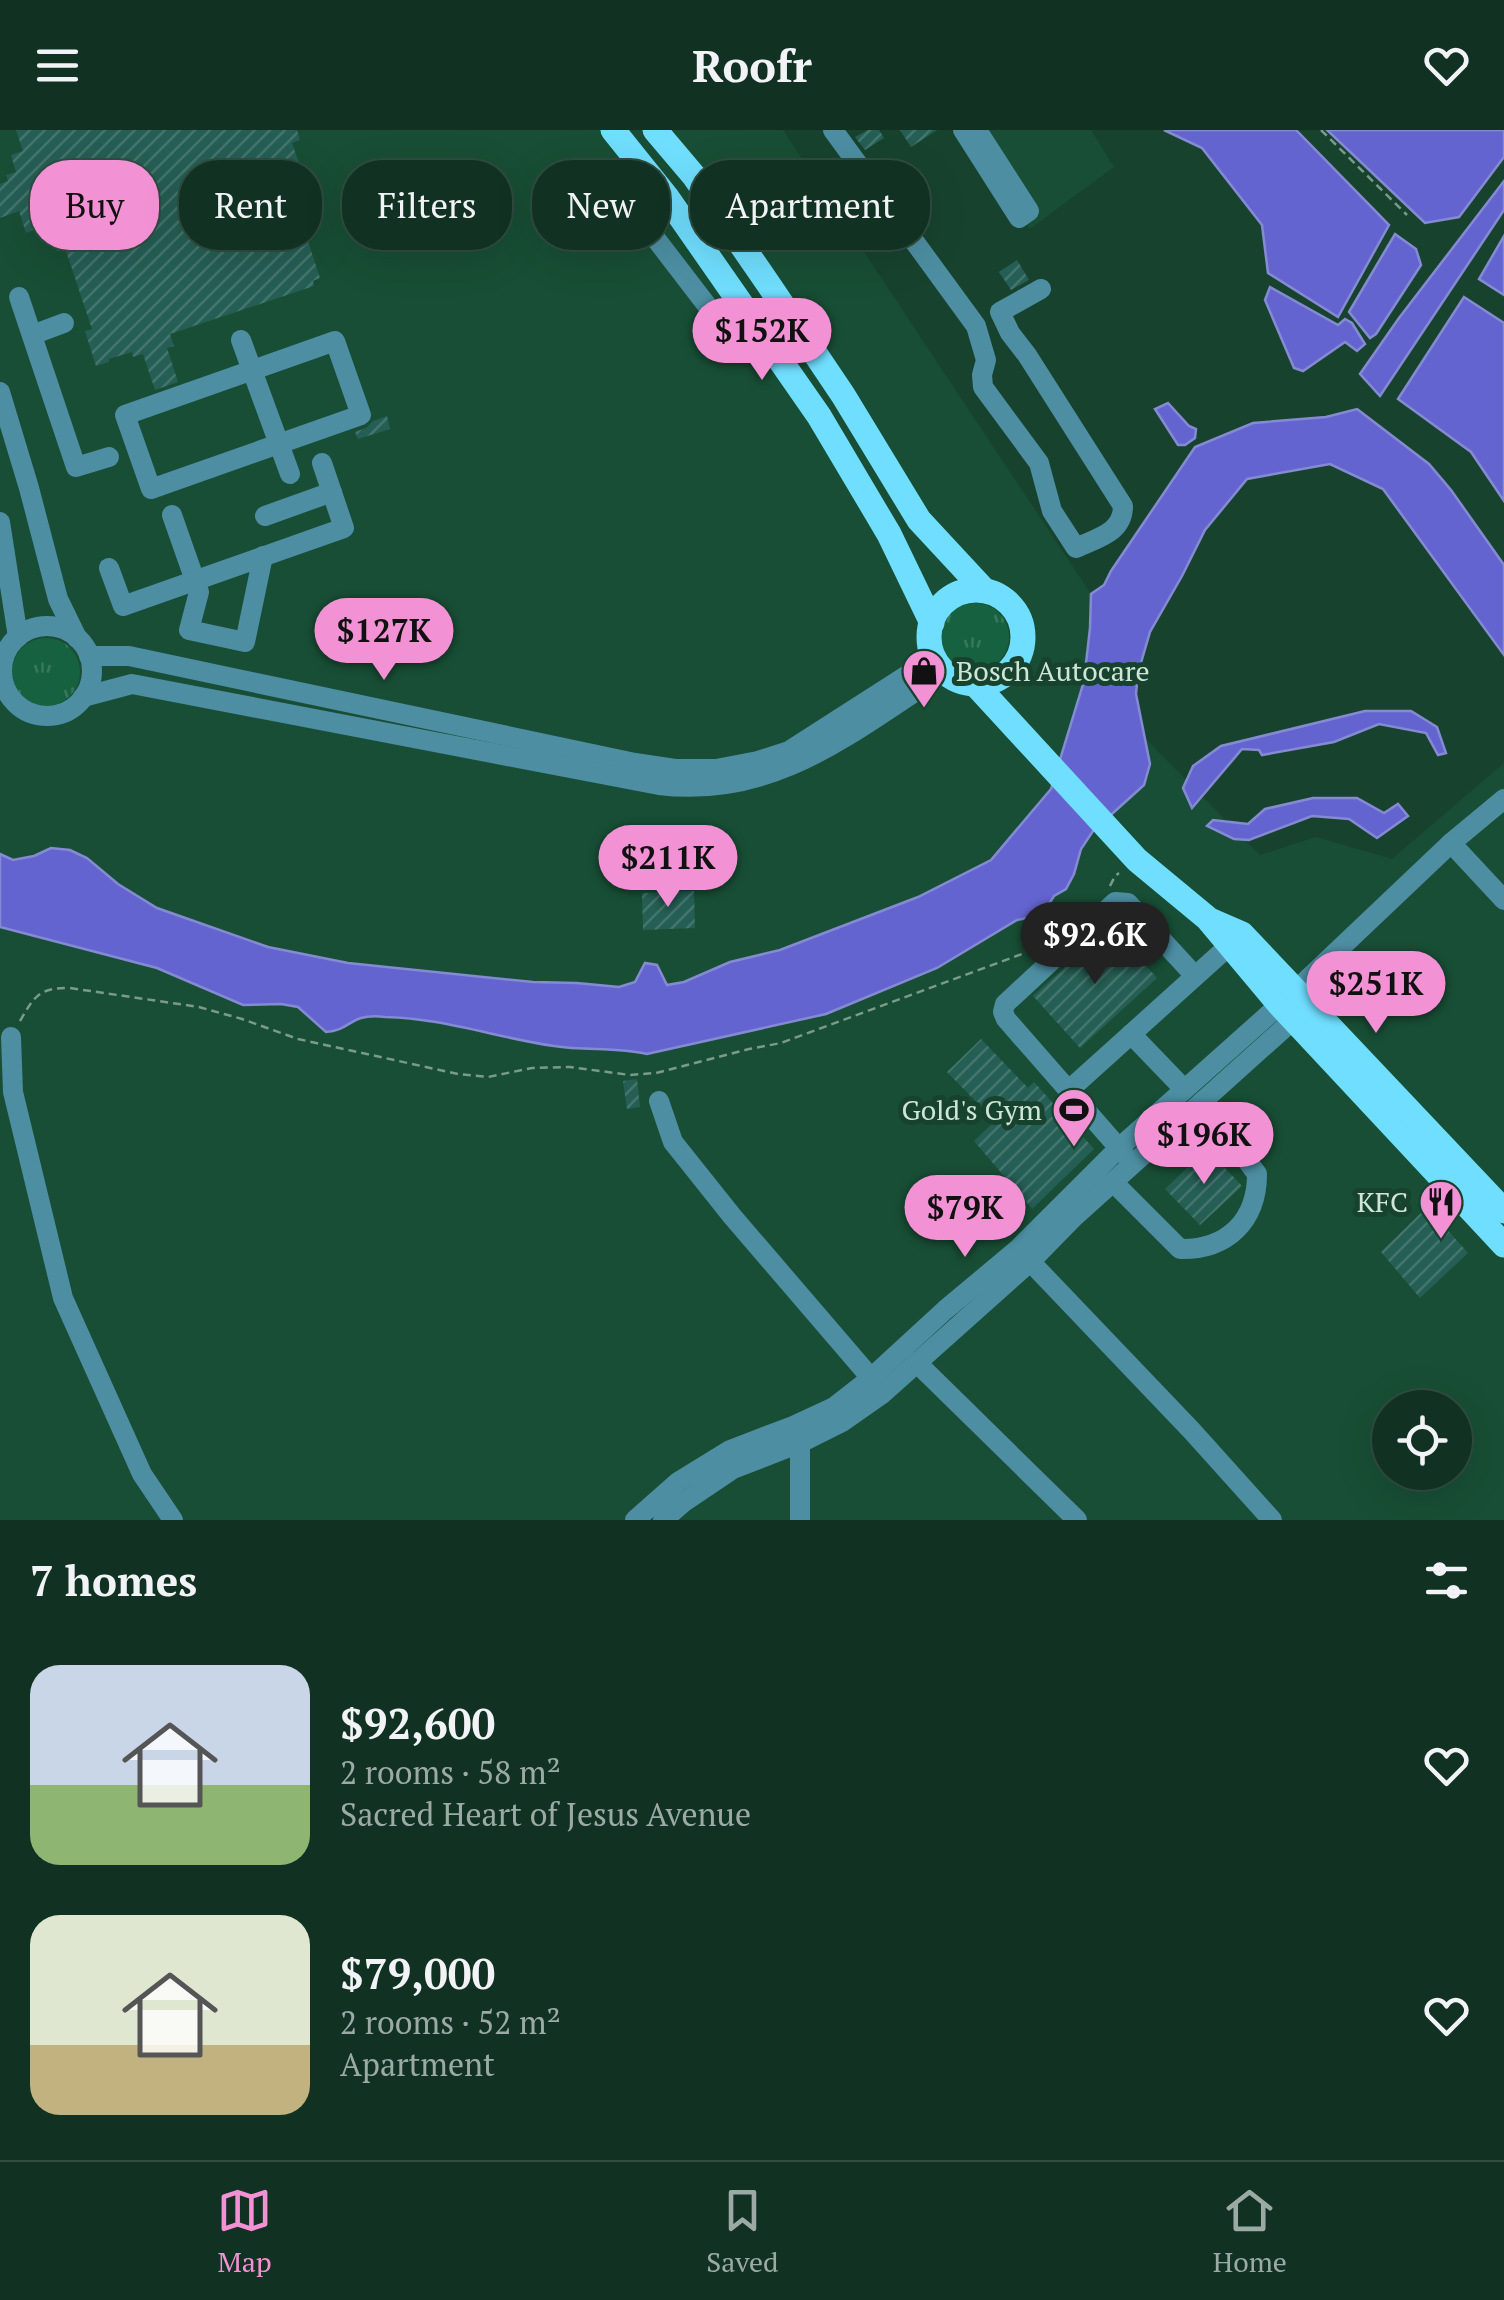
<!DOCTYPE html>
<html lang="en">
<head>
<meta charset="utf-8">
<style>
	:root { --surface:#113222; --page:#1a3a2a; --text:#f1f3f6; --muted:#9caaa5; --line:#304d40; --accent:#f391d5 }
	body { margin:0; font-family:"PT Serif",serif; background:var(--page); color:var(--text); height:100vh; display:flex; flex-direction:column; font-size:38px; white-space:nowrap }
	* { box-sizing:border-box; margin:0 }
	p { font-size:32px; color:var(--muted) }
	.icon { flex:none; width:55px; height:55px; fill:none; stroke:currentColor; stroke-width:2; stroke-linecap:round; stroke-linejoin:round }
	.map { position:relative; height:1390px; overflow:hidden }
	.details { display:flex; flex-direction:column; background:var(--surface); flex:1 }
	.details>* { flex:none }
	.top-card { position:absolute; left:30px; top:30px; width:1000px; height:90px; display:flex; gap:20px }
	.controls { position:absolute; left:1372px; top:1260px; display:grid; gap:20px }
	.controls a { display:grid; place-items:center; width:100px; height:100px; border-radius:50%; background:var(--surface); box-shadow:0 10px 40px #0002,0 0 0 2px var(--line); font-size:50px }
	.price { position:absolute; translate:-50% -85px; padding:0 22px; border-radius:35px; background:var(--accent); color:#111; font-size:32px; line-height:65px; filter:drop-shadow(0 2px 5px #0008) }
	.price::after { content:''; position:absolute; left:50%; top:60px; width:30px; height:22px; margin-left:-15px; background:inherit; clip-path:polygon(0 0,100% 0,50% 100%) }
	.price.on { background:#222; color:#fff }
	ul { padding:0; list-style:none }
	li { display:flex; align-items:center; gap:30px; height:250px; padding:0 30px }
	li span { display:grid; place-items:center; flex:none; width:280px; height:200px; border-radius:30px; color:#555 }
	li>.icon { margin-inline-start:auto }
	span .icon { width:120px; height:120px; fill:#fffc; stroke-width:1 }
	li b { font-size:42px }
	h2 { display:flex; justify-content:space-between; align-items:center; height:120px; padding:0 30px; font-size:42px }
	.tag { padding:0 35px; border-radius:40px; background:var(--surface); box-shadow:0 10px 40px #0002,0 0 0 2px var(--line); font-size:35px; line-height:90px }
	.tag.on { background:var(--accent); color:#111 }
	header { display:flex; justify-content:space-between; align-items:center; height:130px; padding:0 30px; background:var(--surface); font-size:45px; font-weight:700 }
	.dock { display:flex; justify-content:space-around; align-items:center; height:140px; border-top:2px solid var(--line); background:var(--surface); font-size:28px; color:var(--muted) }
	.dock a { display:grid; justify-items:center; gap:5px }
	.dock .on { color:var(--accent) }
	.map>svg:first-child { display:block }
	.built { fill:#184e35; fill-rule:evenodd }
	.grass { fill:url(#grass-tufts) }
	.water { fill:#6464d0; stroke:#848bd2; stroke-width:2.5 }
	.building { fill:url(#building-hatch) }
	.lines { fill:none; stroke-linecap:round; stroke-linejoin:round }
	.path { stroke:#7b9b8a; stroke-width:2.5; stroke-dasharray:8 5; stroke-linecap:butt }
	.minor { stroke:#4d8ea2; stroke-width:20 }
	.major { stroke:#70defe; stroke-width:25 }
	.labels { text-anchor:middle; stroke-width:10; stroke-linejoin:round; paint-order:stroke }
	.poi-label { font-size:28px; fill:#cee5d7; stroke:#17432e; text-anchor:end }
</style>
</head>
<body>
<header><svg class="icon" aria-label="menu" viewBox="0 0 24 24"><path d="M4 6h16M4 12h16M4 18h16"/></svg>Roofr<svg class="icon" aria-label="heart" viewBox="0 0 24 24"><path d="M12 20l-8-8c-3-5 5-10 8-4 3-6 11-1 8 4z"/></svg></header>
<div class="map">
<svg width="1504" height="1390" viewBox="0 0 1504 1390">
	<defs>
		<pattern id="grass-tufts" width="24" height="20" patternUnits="userSpaceOnUse" patternTransform="scale(2.5)"><rect width="24" height="20" fill="#156140"/><path d="M3 7l-1-3M5 7V3M7 7l1-3M15 17l-1-3M17 17v-4M19 17l1-3" fill="none" stroke="#36785b"/></pattern>
		<pattern id="building-hatch" width="6" height="6" patternUnits="userSpaceOnUse" patternTransform="scale(2.5)"><rect width="6" height="6" fill="#255e54"/><path d="M-1 1l2-2M0 6l6-6M5 7l2-2" fill="none" stroke="#43756c"/></pattern>
	</defs>
	<rect width="100%" height="100%" fill="#17432e"/>
	<g class="built">
		<path d="M0 0H783L1091 464 1090 498 1084 551 1143 606 1260 725 1316 707 1392 729 1504 633V1390H0ZM1390 1278H1455V1342H1390Z"/>
		<polygon points="966,0 1091,0 1114,37 1030,99"/>
	</g>
	<g class="grass">
		<circle cx="975" cy="507" r="34"/>
		<circle cx="46" cy="542" r="34"/>
	</g>
	<g class="water">
		<polygon points="1164,0 1296,0 1389,95 1338,187 1268,143 1262,95 1202,18"/>
		<polygon points="1327,0 1504,0 1504,27 1459,87 1425,93"/>
		<polygon points="1504,51 1504,80 1380,266 1360,244 1399,188"/>
		<polygon points="1395,104 1416,119 1421,135 1376,204 1370,208 1349,182"/>
		<polygon points="1504,106 1504,165 1479,149"/>
		<polygon points="1270,157 1338,195 1345,189 1352,193 1365,214 1357,221 1345,212 1303,241 1294,238 1265,170"/>
		<polygon points="1464,167 1504,193 1504,371 1471,322 1398,269"/>
		<polygon points="1168,273 1189,296 1196,299 1195,308 1185,315 1178,315 1155,279"/>
		<path d="M1357 279 1429 334 1451 360 1504 435V525L1383 359 1330 334 1247 349 1205 400 1182 446 1150 502 1138 543 1136 564 1150 634 1144 655 1093 701 1081 719 1074 744 1066 759 1054 766 1042 785 1017 790 937 838 826 884 647 924C616 917 585 921 554 916 497 908 443 888 385 887 378 886 368 886 361 888 348 892 344 901 326 902L298 877 281 874 243 875 157 838 0 797V724L13 730 34 726 51 718 70 720 87 728 118 754 157 778 268 817 348 833 533 852 577 853 619 857 635 852 645 833 657 835 667 855 684 852 730 832 780 820 918 767 991 730 1051 659 1084 551 1090 498 1091 464 1104 455 1111 441 1195 317 1253 293 1326 287Z"/>
		<polygon points="1365,581 1411,581 1437,597 1446,623 1438,625 1426,603 1379,594 1334,612 1262,625 1259,620 1242,619 1192,678 1183,658 1193,636 1221,616"/>
		<polygon points="1313,668 1357,668 1384,683 1398,674 1408,686 1377,708 1349,689 1312,686 1249,710 1234,709 1207,696 1213,690 1248,694 1265,679"/>
	</g>
	<g class="building">
		<polygon points="16,0 297,0 300,10 292,13 303,45 298,46 300,52 282,57 294,92 301,90 320,148 313,151 314,156 170,204 174,216 167,218 178,252 155,260 143,224 133,227 132,222 109,229 109,232 96,236 85,201 92,199 65,118 57,121 48,95 26,103 19,81 0,88 0,54 8,51 6,45 16,42 11,25 23,21"/>
		<polygon points="868,0 879,0 884,8 865,20 855,7"/>
		<polygon points="900,0 937,0 911,17"/>
		<polygon points="1017,130 1029,150 1011,160 999,142"/>
		<polygon points="387,286 390,299 358,309 355,302 366,298 373,291"/>
		<polygon points="694,761 695,798 643,800 642,763"/>
		<polygon points="1110,796 1157,848 1080,918 1033,866"/>
		<polygon points="981,909 1028,958 1034,952 1094,1019 1032,1079 974,1011 995,991 947,942"/>
		<polygon points="637,949 640,977 627,979 623,951"/>
		<polygon points="1207,1019 1242,1056 1200,1095 1165,1059"/>
		<polygon points="1427,1077 1468,1123 1420,1168 1381,1122"/>
	</g>
	<g class="lines">
		<g class="path">
			<polyline points="1321,0 1407,85"/>
			<polyline points="1110,756 1115,746 1119,743"/>
			<path d="M20 891C35 865 39 858 70 858L199 877 242 889 298 909 458 944 488 947 532 938 570 937 630 945 656 943 749 919 781 913 1030 821 1053 804"/>
		</g>
		<g class="minor">
			<path d="M833 0 976 196 986 230 982 245 983 257 1039 333 1052 381 1076 418C1097 408 1123 403 1123 376L1027 225 1010 203 1000 182 1041 159"/>
			<polyline points="963,0 1019,88 1029,81 977,0"/>
			<polyline points="640,33 613,53 725,199 746,183"/>
			<polyline points="19,167 76,337 109,327"/>
			<polyline points="32,205 64,193"/>
			<polyline points="241,210 290,344"/>
			<polygon points="335,211 361,285 151,359 125,285"/>
			<polyline points="0,262 29,358 58,469 77,508"/>
			<polyline points="172,385 199,462 189,500 245,512 263,426"/>
			<polyline points="265,386 332,362"/>
			<polyline points="0,392 18,507"/>
			<polyline points="109,438 123,476 344,398 322,333"/>
			<circle cx="47" cy="541" r="45"/>
			<polyline points="89,526 129,526 635,633 675,639 716,639 758,631 789,621 934,528"/>
			<path d="M83 567 132 554 659 655C776 669 853 601 945 542"/>
			<polyline points="1451,713 1504,770"/>
			<polyline points="1131,904 1184,959"/>
			<polyline points="11,907 13,962 63,1168 142,1344 173,1390"/>
			<polyline points="1068,961 1241,805"/>
			<polyline points="659,971 673,1012 732,1086 871,1248"/>
			<polyline points="1125,1025 1006,889 1003,882 1005,874 1115,772 1128,773 1195,846"/>
			<path d="M1113 1052 1180 1119C1227 1120 1257 1091 1257 1044L1203 971"/>
			<polyline points="1023,1124 1192,1301 1272,1390"/>
			<polyline points="916,1232 1077,1390"/>
			<polyline points="796,1302 800,1313 800,1390"/>
			<polyline points="635,1390 678,1352 730,1320 793,1296 834,1277 871,1248 945,1180 1018,1119 1119,1018 1295,861 1451,713 1504,669"/>
			<polyline points="663,1390 684,1372 733,1339 800,1313 842,1292 882,1264 1031,1131 1074,1087 1293,890"/>
		</g>
		<g class="major">
			<polyline points="613,0 666,66 819,286 889,404 932,493"/>
			<polyline points="655,0 694,46 769,155 843,265 919,390 984,460"/>
			<circle cx="976" cy="507" r="47"/>
			<polyline points="975,554 1137,730 1207,788 1279,874 1504,1115"/>
			<polyline points="1212,791 1242,804 1504,1081"/>
		</g>
	</g>
	<defs>
		<symbol id="shop-pin" viewBox="-11 -11 22 30"><path d="M0 17L-7.5 6A9.5 9.5 0 1 1 7.5 6Z" fill="#f391d5" stroke="#17432e"/><path d="M-5-2.5h2.3a2.7 3.5 0 0 1 5.4 0H5L5.5 6h-11ZM-1.5-2.5h3a1.5 2.3 0 0 0-3 0Z" fill="#111"/></symbol>
		<symbol id="stadium-pin" viewBox="-11 -11 22 30"><path d="M0 17L-7.5 6A9.5 9.5 0 1 1 7.5 6Z" fill="#f391d5" stroke="#17432e"/><path d="M0-5a6.5 5 0 1 0 0 10a6.5 5 0 1 0 0-10ZM-3.5-1.8h7v3.6h-7Z" fill="#111"/></symbol>
		<symbol id="restaurant-pin" viewBox="-11 -11 22 30"><path d="M0 17L-7.5 6A9.5 9.5 0 1 1 7.5 6Z" fill="#f391d5" stroke="#17432e"/><path d="M-5-6h1v4h1v-4h1v4h1v-4h1v5L-1.5 .5V6h-2V.5L-5-1ZM5-6V6H3V1.5H1.5Q1.5-4 5-6Z" fill="#111"/></symbol>
	</defs>
	<g fill-rule="evenodd">
		<use href="#shop-pin" x="899" y="516" width="50" height="68"/>
		<use href="#stadium-pin" x="1049" y="955" width="50" height="68"/>
		<use href="#restaurant-pin" x="1416" y="1047" width="50" height="68"/>
	</g>
	<g class="labels">
		<g class="poi-label">
			<text x="956" y="551" text-anchor="start">Bosch Autocare</text>
			<text x="1042" y="990">Gold's Gym</text>
			<text x="1408" y="1082">KFC</text>
		</g>
	</g>
</svg>
<div class="controls">
<a><svg class="icon" aria-label="locate" viewBox="0 0 24 24"><circle cx="12" cy="12" r="6"/><path d="M12 2v4M12 18v4M2 12h4M18 12h4"/></svg></a>
</div>
<b class="price" style="left:762px;top:253px">$152K</b>
<b class="price" style="left:384px;top:553px">$127K</b>
<b class="price" style="left:668px;top:780px">$211K</b>
<b class="price on" style="left:1095px;top:857px">$92.6K</b>
<b class="price" style="left:1376px;top:906px">$251K</b>
<b class="price" style="left:1204px;top:1057px">$196K</b>
<b class="price" style="left:965px;top:1130px">$79K</b>
<div class="top-card">
<a class="tag on">Buy</a>
<a class="tag">Rent</a>
<a class="tag">Filters</a>
<a class="tag">New</a>
<a class="tag">Apartment</a>
</div>
</div>
<section class="details">
<h2>7 homes<svg class="icon" aria-label="filters" viewBox="0 0 24 24"><path d="M4 7h16M4 17h16"/><circle cx="9" cy="7" r="2"/><circle cx="15" cy="17" r="2"/></svg></h2>
<ul>
<li><span style="background:linear-gradient(#c9d6e8 60%,#8fb573 0)"><svg class="icon" aria-label="home" viewBox="0 0 24 24"><path d="M3 11l9-7 9 7M6 9v11h12V9"/></svg></span><div><b>$92,600</b><p>2 rooms · 58 m²</p><p>Sacred Heart of Jesus Avenue</p></div><svg class="icon" aria-label="heart" viewBox="0 0 24 24"><path d="M12 20l-8-8c-3-5 5-10 8-4 3-6 11-1 8 4z"/></svg></li>
<li><span style="background:linear-gradient(#dfe7d0 65%,#c2b280 0)"><svg class="icon" aria-label="home" viewBox="0 0 24 24"><path d="M3 11l9-7 9 7M6 9v11h12V9"/></svg></span><div><b>$79,000</b><p>2 rooms · 52 m²</p><p>Apartment</p></div><svg class="icon" aria-label="heart" viewBox="0 0 24 24"><path d="M12 20l-8-8c-3-5 5-10 8-4 3-6 11-1 8 4z"/></svg></li>
</ul>
</section>
<nav class="dock">
<a class="on"><svg class="icon" aria-label="map" viewBox="0 0 24 24"><path d="M3 6l6-2 6 2 6-2v14l-6 2-6-2-6 2zM9 4v14M15 6v14"/></svg>Map</a>
<a><svg class="icon" aria-label="saved" viewBox="0 0 24 24"><path d="M7 4h10v16l-5-4-5 4z"/></svg>Saved</a>
<a><svg class="icon" aria-label="home" viewBox="0 0 24 24"><path d="M3 11l9-7 9 7M6 9v11h12V9"/></svg>Home</a>
</nav>
</body>
</html>
